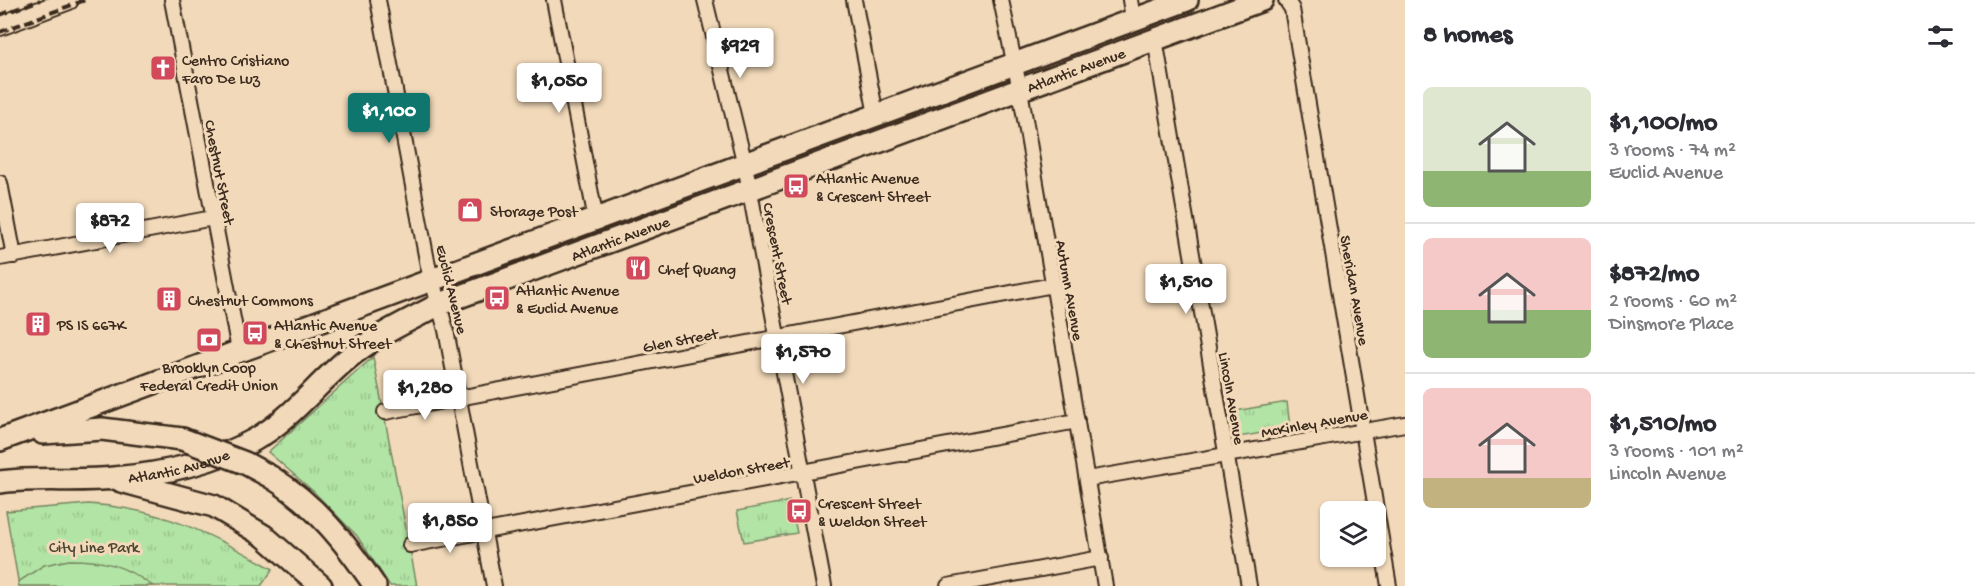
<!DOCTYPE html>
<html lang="en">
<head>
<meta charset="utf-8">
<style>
	:root { --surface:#fff; --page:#f7f7f7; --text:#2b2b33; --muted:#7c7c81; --line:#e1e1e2; --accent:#0f766e }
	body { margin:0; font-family:"Gochi Hand",sans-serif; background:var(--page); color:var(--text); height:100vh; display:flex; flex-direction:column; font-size:22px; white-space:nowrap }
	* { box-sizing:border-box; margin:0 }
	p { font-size:20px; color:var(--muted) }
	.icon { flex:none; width:33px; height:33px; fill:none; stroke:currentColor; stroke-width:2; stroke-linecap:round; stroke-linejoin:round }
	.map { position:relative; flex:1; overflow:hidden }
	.panel { display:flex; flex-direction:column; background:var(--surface); width:570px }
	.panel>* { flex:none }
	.controls { position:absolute; left:1320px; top:501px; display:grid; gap:12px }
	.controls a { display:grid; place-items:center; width:66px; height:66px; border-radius:9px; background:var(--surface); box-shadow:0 2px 4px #0004; font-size:30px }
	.price { position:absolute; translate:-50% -51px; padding:0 14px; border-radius:6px; background:#fff; color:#222; font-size:20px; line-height:39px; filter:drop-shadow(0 2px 3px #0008) }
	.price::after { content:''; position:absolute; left:50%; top:36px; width:18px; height:14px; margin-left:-9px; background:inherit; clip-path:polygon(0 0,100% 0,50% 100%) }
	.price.current { background:var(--accent); color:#fff }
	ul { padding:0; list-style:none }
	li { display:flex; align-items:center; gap:18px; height:150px; padding:0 18px }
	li+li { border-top:2px solid var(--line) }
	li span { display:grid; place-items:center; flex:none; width:168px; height:120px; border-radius:9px; color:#555 }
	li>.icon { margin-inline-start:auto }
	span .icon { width:72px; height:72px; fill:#fffc; stroke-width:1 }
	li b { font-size:26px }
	h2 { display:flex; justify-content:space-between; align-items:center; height:72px; padding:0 18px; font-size:26px }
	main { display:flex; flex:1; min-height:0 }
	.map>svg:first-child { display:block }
	.grass { fill:url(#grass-tufts); stroke:#768762; stroke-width:1.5 }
	.pitch { fill:#b2e4a5; stroke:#768762; stroke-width:1.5 }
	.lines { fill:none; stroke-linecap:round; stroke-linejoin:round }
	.street-casing { stroke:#3b2a1e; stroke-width:18 }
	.secondary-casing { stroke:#3b2a1e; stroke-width:22 }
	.primary-casing { stroke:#3b2a1e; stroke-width:26 }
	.street { stroke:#f1d9b9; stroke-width:14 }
	.secondary { stroke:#f1d9b9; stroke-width:18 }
	.primary { stroke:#f1d9b9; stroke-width:21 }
	.rail { stroke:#3b2a1e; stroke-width:4; stroke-dasharray:9 4.5; stroke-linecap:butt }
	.primary-bridge-casing { stroke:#3b2a1e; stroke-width:26; stroke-linecap:butt }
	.primary-bridge { stroke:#f1d9b9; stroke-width:21 }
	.labels { text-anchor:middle; stroke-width:6; stroke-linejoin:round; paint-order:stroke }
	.poi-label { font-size:16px; fill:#3b2a1e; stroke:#f1d9b9; text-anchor:start }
	.street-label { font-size:16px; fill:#3b2a1e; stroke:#f1d9b9 }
	.park-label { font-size:16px; fill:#4d4632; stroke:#f1d9b9 }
</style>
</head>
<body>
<main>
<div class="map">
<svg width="1405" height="586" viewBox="0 0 1405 586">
	<defs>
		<pattern id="grass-tufts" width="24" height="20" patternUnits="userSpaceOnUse" patternTransform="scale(1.5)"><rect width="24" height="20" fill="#b2e4a5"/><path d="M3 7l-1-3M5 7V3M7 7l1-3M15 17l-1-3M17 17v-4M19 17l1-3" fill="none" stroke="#9ac48e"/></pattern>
	</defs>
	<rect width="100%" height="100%" fill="#f1d9b9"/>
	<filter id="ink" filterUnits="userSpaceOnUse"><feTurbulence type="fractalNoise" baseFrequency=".0167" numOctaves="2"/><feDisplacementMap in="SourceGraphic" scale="12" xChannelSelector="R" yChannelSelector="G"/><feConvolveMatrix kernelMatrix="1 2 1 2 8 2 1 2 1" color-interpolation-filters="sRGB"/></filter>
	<g filter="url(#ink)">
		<g class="grass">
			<polygon points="373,357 417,586 390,586 357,536 314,492 268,452"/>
			<polygon points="1287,402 1290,428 1239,437 1235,411"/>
			<polygon points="790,501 797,533 744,542 737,511"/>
			<path d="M89 504C163 509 209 533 273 569L261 586H19L6 511Z"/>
		</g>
		<path class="pitch" d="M69 560C106 560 123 565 153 586H19L18 582 44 565Z"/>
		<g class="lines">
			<defs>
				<g id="street">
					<polyline points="172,0 239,350"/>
					<polyline points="378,0 428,266 446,330 494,586"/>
					<polyline points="554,0 596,220"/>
					<polyline points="705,0 745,165 824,586"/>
					<polyline points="854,0 876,115"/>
					<polyline points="1001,0 1020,90 1105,586"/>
					<polyline points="1130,0 1133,18"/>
					<polyline points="1286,0 1292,9 1389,586"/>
					<polyline points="1155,39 1249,586"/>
					<polyline points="0,183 14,256"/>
					<polyline points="0,258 213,218"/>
					<polyline points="385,412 1053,285"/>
					<polyline points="1087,479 1405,424"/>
					<polyline points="410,545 1077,421"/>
					<polyline points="948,586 1101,558"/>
				</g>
				<polyline id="secondary" points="0,26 69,0"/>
				<g id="primary">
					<polyline points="43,433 102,429 182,439"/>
					<polyline points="0,440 1187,0"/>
					<path d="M271 477C316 505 345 542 375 586"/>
					<polyline points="121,481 214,506 264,536 321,586"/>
					<path id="s1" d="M0 482C38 477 76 482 114 478 161 474 211 464 254 440 290 420 315 386 346 360 374 336 408 321 440 304L1262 0"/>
				</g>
			</defs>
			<use href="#street" class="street-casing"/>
			<use href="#secondary" class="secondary-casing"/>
			<use href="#primary" class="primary-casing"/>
			<use href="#street" class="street"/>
			<use href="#secondary" class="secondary"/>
			<use href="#primary" class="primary"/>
			<g class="rail">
				<polyline points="0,15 40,0"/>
				<polyline points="0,32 85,0"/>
			</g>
			<defs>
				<polyline id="primary-bridge" points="182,439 245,463 271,477"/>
			</defs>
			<use href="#primary-bridge" class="primary-bridge-casing"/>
			<use href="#primary-bridge" class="primary-bridge"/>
		</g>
	</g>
	<defs>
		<symbol id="church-square" viewBox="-11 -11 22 22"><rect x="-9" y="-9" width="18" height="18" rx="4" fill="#d1495b" stroke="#f1d9b9"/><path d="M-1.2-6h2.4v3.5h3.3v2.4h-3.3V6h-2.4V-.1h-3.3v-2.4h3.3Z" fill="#fff"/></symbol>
		<symbol id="bus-square" viewBox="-11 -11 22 22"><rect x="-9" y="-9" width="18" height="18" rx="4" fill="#d1495b" stroke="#f1d9b9"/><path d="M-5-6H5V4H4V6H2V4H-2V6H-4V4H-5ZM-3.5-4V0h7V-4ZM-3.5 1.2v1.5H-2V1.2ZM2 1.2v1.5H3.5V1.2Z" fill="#fff"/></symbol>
		<symbol id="shop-square" viewBox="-11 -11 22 22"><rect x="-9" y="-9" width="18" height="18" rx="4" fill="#d1495b" stroke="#f1d9b9"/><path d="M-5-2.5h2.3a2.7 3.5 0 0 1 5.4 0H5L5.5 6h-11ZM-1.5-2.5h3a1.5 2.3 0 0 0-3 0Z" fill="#fff"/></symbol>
		<symbol id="restaurant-square" viewBox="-11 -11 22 22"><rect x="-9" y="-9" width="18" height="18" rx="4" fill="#d1495b" stroke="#f1d9b9"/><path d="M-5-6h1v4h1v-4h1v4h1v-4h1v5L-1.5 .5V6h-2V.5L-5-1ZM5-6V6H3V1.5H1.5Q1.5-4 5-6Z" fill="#fff"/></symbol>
		<symbol id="building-square" viewBox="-11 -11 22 22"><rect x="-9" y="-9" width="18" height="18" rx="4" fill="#d1495b" stroke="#f1d9b9"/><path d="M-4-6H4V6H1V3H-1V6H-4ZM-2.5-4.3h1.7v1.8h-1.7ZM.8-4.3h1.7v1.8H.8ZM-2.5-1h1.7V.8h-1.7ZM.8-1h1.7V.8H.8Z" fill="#fff"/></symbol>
		<symbol id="bank-square" viewBox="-11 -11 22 22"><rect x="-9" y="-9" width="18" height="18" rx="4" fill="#d1495b" stroke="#f1d9b9"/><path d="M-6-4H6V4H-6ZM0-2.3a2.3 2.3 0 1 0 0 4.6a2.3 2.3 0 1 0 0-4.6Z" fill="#fff"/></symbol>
	</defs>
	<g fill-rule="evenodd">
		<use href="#church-square" x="148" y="53" width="30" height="30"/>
		<use href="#bus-square" x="781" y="171" width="30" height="30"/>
		<use href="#shop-square" x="455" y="195" width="30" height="30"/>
		<use href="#restaurant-square" x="623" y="253" width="30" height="30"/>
		<use href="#bus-square" x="482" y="283" width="30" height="30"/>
		<use href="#building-square" x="154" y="284" width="30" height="30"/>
		<use href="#building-square" x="23" y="309" width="30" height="30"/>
		<use href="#bus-square" x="240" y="318" width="30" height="30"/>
		<use href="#bank-square" x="194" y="325" width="30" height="30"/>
		<use href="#bus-square" x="784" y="496" width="30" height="30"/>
	</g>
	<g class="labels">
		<g class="poi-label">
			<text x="182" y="65">Centro Cristiano<tspan x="182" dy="18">Faro De Luz</tspan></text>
			<text x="816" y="183">Atlantic Avenue<tspan x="816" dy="18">&amp; Crescent Street</tspan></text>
			<text x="490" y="216">Storage Post</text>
			<text x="658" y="274">Chef Quang</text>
			<text x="516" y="295">Atlantic Avenue<tspan x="516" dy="18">&amp; Euclid Avenue</tspan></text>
			<text x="188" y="305">Chestnut Commons</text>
			<text x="57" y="330">PS IS 667K</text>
			<text x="274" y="330">Atlantic Avenue<tspan x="274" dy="18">&amp; Chestnut Street</tspan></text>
			<text x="209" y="372" text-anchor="middle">Brooklyn Coop<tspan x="209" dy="18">Federal Credit Union</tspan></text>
			<text x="818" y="508">Crescent Street<tspan x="818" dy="18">&amp; Weldon Street</tspan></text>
		</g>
		<g class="street-label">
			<text dy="6" stroke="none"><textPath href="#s1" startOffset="1170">Atlantic Avenue</textPath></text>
			<text transform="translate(221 172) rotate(79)" y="6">Chestnut Street</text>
			<text dy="6" stroke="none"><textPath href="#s1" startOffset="684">Atlantic Avenue</textPath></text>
			<text transform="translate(779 253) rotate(79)" y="6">Crescent Street</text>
			<text transform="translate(453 289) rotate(76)" y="6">Euclid Avenue</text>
			<text transform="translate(1071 290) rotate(80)" y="6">Autumn Avenue</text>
			<text transform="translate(1356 290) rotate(80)" y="6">Sheridan Avenue</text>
			<text transform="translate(680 339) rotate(-11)" y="6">Glen Street</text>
			<text transform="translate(1233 398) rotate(80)" y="6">Lincoln Avenue</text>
			<text transform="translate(1314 422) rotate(-10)" y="6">McKinley Avenue</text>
			<text dy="6" stroke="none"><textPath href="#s1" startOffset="180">Atlantic Avenue</textPath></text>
			<text transform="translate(741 469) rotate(-10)" y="6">Weldon Street</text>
		</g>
		<g class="park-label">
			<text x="94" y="552">City Line Park</text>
		</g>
	</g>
</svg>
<div class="controls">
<a><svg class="icon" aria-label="layers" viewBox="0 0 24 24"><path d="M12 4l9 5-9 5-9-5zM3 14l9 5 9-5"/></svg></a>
</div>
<b class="price" style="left:740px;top:79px">$929</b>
<b class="price" style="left:559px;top:114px">$1,050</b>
<b class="price current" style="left:389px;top:144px">$1,100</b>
<b class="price" style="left:110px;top:254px">$872</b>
<b class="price" style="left:1186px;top:315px">$1,510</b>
<b class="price" style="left:803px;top:385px">$1,570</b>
<b class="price" style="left:425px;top:421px">$1,280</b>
<b class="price" style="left:450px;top:554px">$1,850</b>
</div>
<section class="panel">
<h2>8 homes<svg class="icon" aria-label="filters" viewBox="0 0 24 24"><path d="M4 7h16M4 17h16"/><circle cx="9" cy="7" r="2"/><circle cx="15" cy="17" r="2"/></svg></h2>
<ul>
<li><span style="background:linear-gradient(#dfe7d0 70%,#8fb573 0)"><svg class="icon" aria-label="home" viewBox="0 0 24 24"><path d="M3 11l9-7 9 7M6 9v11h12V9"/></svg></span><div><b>$1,100/mo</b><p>3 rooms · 74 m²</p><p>Euclid Avenue</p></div></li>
<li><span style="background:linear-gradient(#f6c9c9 60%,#8fb573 0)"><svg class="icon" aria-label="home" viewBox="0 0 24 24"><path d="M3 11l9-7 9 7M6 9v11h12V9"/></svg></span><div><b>$872/mo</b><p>2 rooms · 60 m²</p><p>Dinsmore Place</p></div></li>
<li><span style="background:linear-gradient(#f6c9c9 75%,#c2b280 0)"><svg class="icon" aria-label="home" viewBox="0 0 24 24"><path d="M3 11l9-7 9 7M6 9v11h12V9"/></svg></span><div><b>$1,510/mo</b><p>3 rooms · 101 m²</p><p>Lincoln Avenue</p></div></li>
</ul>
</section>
</main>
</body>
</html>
